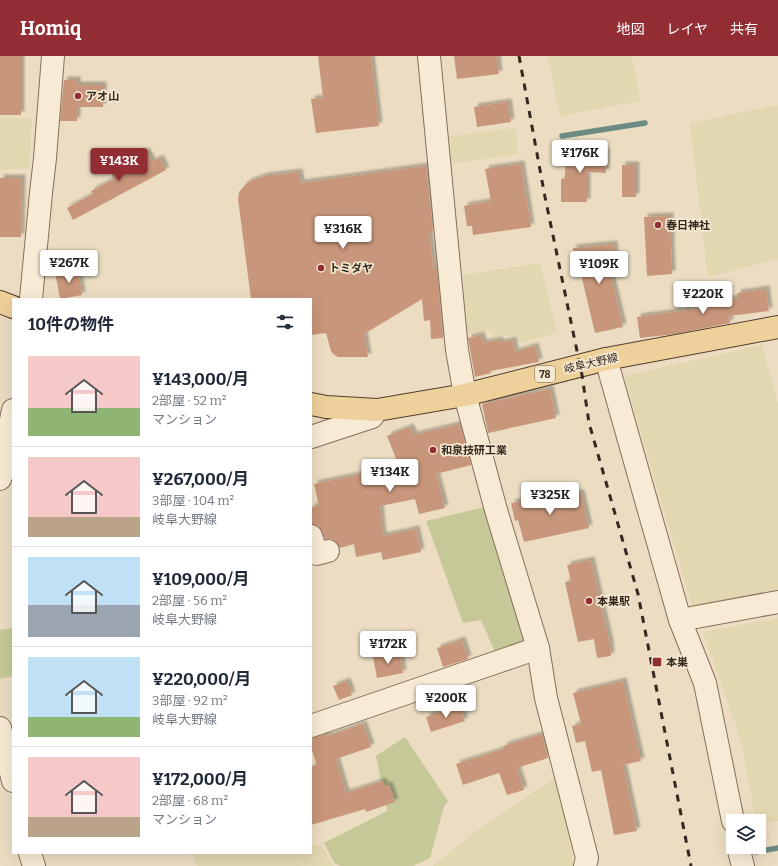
<!DOCTYPE html>
<html lang="ja">
<head>
<meta charset="utf-8">
<style>
	:root { --surface:#fff; --page:#f2f2f3; --text:#1f2937; --muted:#747a83; --line:#e0e1e3; --accent:#912d33 }
	body { margin:0; font-family:Bitter,"Noto Sans JP",serif; background:var(--page); color:var(--text); height:100vh; display:flex; flex-direction:column; font-size:15px; white-space:nowrap }
	* { box-sizing:border-box; margin:0 }
	p { font-size:13px; color:var(--muted) }
	.icon { flex:none; width:22px; height:22px; fill:none; stroke:currentColor; stroke-width:2; stroke-linecap:round; stroke-linejoin:round }
	.map { position:relative; flex:1; overflow:hidden }
	.details { position:absolute; left:12px; top:242px; width:300px; height:556px; display:flex; flex-direction:column; background:var(--surface); border-radius:0px; box-shadow:0 4px 16px #0002 }
	.details>* { flex:none }
	.tools { position:absolute; left:726px; top:758px; display:grid; gap:8px }
	.tools a { display:grid; place-items:center; width:40px; height:40px; border-radius:0px; background:var(--surface); box-shadow:0 4px 16px #0002; font-size:20px }
	.price { position:absolute; translate:-50% -34px; padding:0 9px; border-radius:4px; background:#fff; color:#222; font-size:13px; line-height:26px; filter:drop-shadow(0 1px 2px #0008) }
	.price::after { content:''; position:absolute; left:50%; top:24px; width:12px; height:9px; margin-left:-6px; background:inherit; clip-path:polygon(0 0,100% 0,50% 100%) }
	.price.active { background:var(--accent); color:#fff }
	ul { padding:0; list-style:none }
	li { display:flex; align-items:center; gap:12px; height:100px; padding:0 16px }
	li+li { border-top:1px solid var(--line) }
	li span { display:grid; place-items:center; flex:none; width:112px; height:80px; border-radius:0px; color:#555 }
	li>.icon { margin-inline-start:auto }
	span .icon { width:48px; height:48px; fill:#fffc; stroke-width:1 }
	li b { font-size:17px }
	h2 { display:flex; justify-content:space-between; align-items:center; height:48px; padding:0 16px; font-size:17px }
	header { display:flex; align-items:center; gap:24px; box-sizing:border-box; height:56px; padding:0 20px; background:var(--accent); color:#fff }
	header strong { font-size:19px }
	nav { display:flex; gap:22px; margin-inline-start:auto; font-size:14px }
	.map>svg:first-child { display:block }
	.farmland { fill:#e1d7b0 }
	.green { fill:#c6c997 }
	.lines { fill:none; stroke-linecap:round; stroke-linejoin:round }
	.stream { stroke:#6c8c83; stroke-width:5.5 }
	.building { fill:#c8967a; filter:url(#shadow) }
	.minor-casing { stroke:#856f5a; stroke-width:24 }
	.major-casing { stroke:#533d2e; stroke-width:24 }
	.minor { stroke:#f7ebd5; stroke-width:22 }
	.major { stroke:#eed09b; stroke-width:22 }
	.rail { stroke:#35281e; stroke-width:3; stroke-dasharray:7 7; stroke-linecap:butt }
	.poi-dot { fill:#912d33; stroke:#f4e8d1; stroke-width:1.5 }
	.labels { text-anchor:middle; stroke-width:3.5; stroke-linejoin:round; paint-order:stroke }
	.shield { fill:#f4e8d1; stroke:#6e6254; stroke-width:1 }
	.shield-label { font-size:10px; font-weight:bold; fill:#35281e }
	.poi-label { font-size:11px; font-weight:bold; fill:#35281e; stroke:#f4e8d1; text-anchor:start }
	.street-label { font-size:11px; fill:#35281e; stroke:#f4e8d1 }
</style>
</head>
<body>
<header>
<strong>Homiq</strong>
<nav><a>地図</a><a>レイヤ</a><a>共有</a></nav>
</header>
<div class="map">
<svg width="778" height="810" viewBox="0 0 778 810">
	<defs>
		<filter id="shadow"><feDropShadow dx="3.5" dy="-3.5" stdDeviation="1" flood-color="#0004"/></filter>
	</defs>
	<rect width="100%" height="100%" fill="#ecddc2"/>
	<g class="farmland">
		<polygon points="548,0 632,0 640,45 560,60"/>
		<polygon points="778,49 778,203 708,221 690,67"/>
		<polygon points="32,62 29,112 0,114 0,63"/>
		<polygon points="515,72 518,98 448,108 444,81"/>
		<polygon points="540,207 557,277 520,287 517,279 493,281 492,274 466,277 463,219"/>
		<polygon points="762,289 778,348 778,539 706,549 692,549 624,320"/>
		<polygon points="778,562 778,765 759,768 759,765 756,765 740,681 703,576"/>
		<polygon points="557,720 567,758 573,810 433,810 471,779"/>
		<polygon points="311,789 322,790 333,810 197,810 191,797 311,797"/>
	</g>
	<g class="green">
		<polygon points="489,450 528,591 497,601 481,564 463,567 426,465"/>
		<polygon points="13,572 13,620 0,623 0,574"/>
		<polygon points="405,681 448,745 444,750 430,802 413,810 341,810 334,807 324,787 387,755 376,700"/>
	</g>
	<g class="lines">
		<g class="stream">
			<polyline points="562,80 645,67"/>
			<polyline points="755,796 778,792"/>
		</g>
	</g>
	<g class="building">
		<rect x="0" y="0" width="21" height="59"/>
		<polygon points="318,0 371,0 379,70 316,77 311,43 323,42"/>
		<polygon points="454,0 497,0 499,18 457,23"/>
		<polygon points="64,24 77,24 77,29 103,29 103,51 77,51 77,65 60,65"/>
		<polygon points="508,46 511,66 477,71 474,51"/>
		<polygon points="146,95 152,106 160,102 166,114 73,164 67,152 93,138 91,135 114,123 106,108 125,98 128,105"/>
		<polygon points="566,95 606,96 606,117 587,116 587,146 561,146 561,123 565,122"/>
		<polygon points="521,108 531,171 473,179 472,170 467,170 464,150 491,145 485,113"/>
		<rect x="622" y="109" width="14" height="32"/>
		<polygon points="426,110 433,175 429,176 434,213 437,213 443,282 431,283 430,264 424,265 422,243 364,278 368,301 338,301 333,298 331,295 326,277 311,279 311,243 251,243 238,143 239,136 248,126 265,120 299,116 301,127"/>
		<polygon points="0,122 22,122 21,181 0,181"/>
		<polygon points="670,160 672,218 647,220 644,161"/>
		<polygon points="614,188 616,211 609,212 623,271 595,277 580,214 574,214 573,192"/>
		<polygon points="78,213 82,239 60,243 55,216"/>
		<polygon points="766,233 769,255 729,260 730,267 675,278 640,282 637,261 704,252 706,251 705,247 738,242 737,237"/>
		<polygon points="481,279 483,287 500,284 500,287 513,284 515,296 535,290 539,306 490,315 491,317 475,321 468,282"/>
		<polygon points="550,333 556,362 488,377 482,348"/>
		<polygon points="460,368 471,409 436,418 445,452 419,458 415,443 380,450 383,480 416,473 421,496 383,504 381,496 356,501 354,488 340,492 336,486 331,483 325,483 319,470 311,468 311,451 319,450 314,428 399,410 387,380 410,371 414,379"/>
		<polygon points="569,435 570,439 581,437 589,472 524,486 518,464 515,465 511,447"/>
		<polygon points="591,504 610,588 611,600 597,602 594,583 578,586 565,526 571,525 567,509"/>
		<polygon points="462,584 468,603 443,611 437,592"/>
		<polygon points="400,597 403,617 377,622 373,601"/>
		<polygon points="347,625 352,639 339,644 333,630"/>
		<polygon points="623,625 641,705 623,709 637,775 614,779 601,714 592,716 585,685 576,687 572,670 581,668 573,637"/>
		<polygon points="460,649 465,665 431,676 426,661"/>
		<polygon points="363,668 371,691 336,703 346,737 383,725 385,730 389,729 395,746 366,756 365,753 311,769 311,710 317,709 311,692 311,682 327,678 328,680"/>
		<polygon points="542,678 548,702 517,712 524,734 507,739 499,717 463,729 456,708 504,693 503,690"/>
	</g>
	<g class="lines">
		<defs>
			<g id="minor">
				<polyline points="429,0 457,294 465,339 496,454 538,592 546,642 587,802 585,810"/>
				<polyline points="31,243 41,137 45,102 53,0"/>
				<polyline points="606,303 680,564 705,627 733,765"/>
				<polyline points="311,381 372,361 377,354"/>
				<polyline points="0,423 4,412 4,399 13,354"/>
				<polyline points="311,480 317,498 328,495"/>
				<polyline points="680,564 778,546"/>
				<polyline points="311,670 538,592"/>
				<polyline points="0,672 13,725"/>
				<polyline points="738,791 743,810"/>
				<polyline points="30,797 34,810"/>
			</g>
			<g id="major">
				<polyline points="0,246 13,251"/>
				<polyline points="311,348 326,351 377,354 465,339 606,303 778,271"/>
			</g>
		</defs>
		<use href="#minor" class="minor-casing"/>
		<use href="#major" class="major-casing"/>
		<use href="#minor" class="minor"/>
		<use href="#major" class="major"/>
		<polyline class="rail" points="519,0 545,141 582,319 589,367 638,538 691,810"/>
	</g>
	<g class="poi-dot">
		<circle cx="78" cy="40" r="4"/>
		<circle cx="658" cy="169" r="4"/>
		<circle cx="321" cy="212" r="4"/>
		<circle cx="433" cy="394" r="4"/>
		<circle cx="589" cy="545" r="4"/>
		<rect x="652" y="601" width="10" height="10" rx="2"/>
	</g>
	<g class="labels">
		<rect class="shield" x="535" y="310" width="20" height="16" rx="3"/>
		<g class="shield-label">
			<text x="545" y="322">78</text>
		</g>
		<g class="poi-label">
			<text x="86" y="44">アオ山</text>
			<text x="666" y="173">春日神社</text>
			<text x="329" y="216">トミダヤ</text>
			<text x="441" y="398">和泉技研工業</text>
			<text x="597" y="549">本巣駅</text>
			<text x="666" y="610">本巣</text>
		</g>
		<g class="street-label">
			<text transform="translate(591 307) rotate(-13)" y="4">岐阜大野線</text>
		</g>
	</g>
</svg>
<div class="tools">
<a><svg class="icon" aria-label="layers" viewBox="0 0 24 24"><path d="M12 4l9 5-9 5-9-5zM3 14l9 5 9-5"/></svg></a>
</div>
<b class="price" style="left:580px;top:118px">¥176K</b>
<b class="price active" style="left:119px;top:126px">¥143K</b>
<b class="price" style="left:343px;top:194px">¥316K</b>
<b class="price" style="left:69px;top:228px">¥267K</b>
<b class="price" style="left:599px;top:229px">¥109K</b>
<b class="price" style="left:703px;top:259px">¥220K</b>
<b class="price" style="left:390px;top:437px">¥134K</b>
<b class="price" style="left:550px;top:460px">¥325K</b>
<b class="price" style="left:388px;top:609px">¥172K</b>
<b class="price" style="left:446px;top:663px">¥200K</b>
<section class="details">
<h2>10件の物件<svg class="icon" aria-label="filters" viewBox="0 0 24 24"><path d="M4 7h16M4 17h16"/><circle cx="9" cy="7" r="2"/><circle cx="15" cy="17" r="2"/></svg></h2>
<ul>
<li><span style="background:linear-gradient(#f6c9c9 65%,#8fb573 0)"><svg class="icon" aria-label="home" viewBox="0 0 24 24"><path d="M3 11l9-7 9 7M6 9v11h12V9"/></svg></span><div><b>¥143,000/月</b><p>2部屋 · 52 m²</p><p>マンション</p></div></li>
<li><span style="background:linear-gradient(#f6c9c9 75%,#b9a48a 0)"><svg class="icon" aria-label="home" viewBox="0 0 24 24"><path d="M3 11l9-7 9 7M6 9v11h12V9"/></svg></span><div><b>¥267,000/月</b><p>3部屋 · 104 m²</p><p>岐阜大野線</p></div></li>
<li><span style="background:linear-gradient(#bfe0f5 60%,#9aa5b1 0)"><svg class="icon" aria-label="home" viewBox="0 0 24 24"><path d="M3 11l9-7 9 7M6 9v11h12V9"/></svg></span><div><b>¥109,000/月</b><p>2部屋 · 56 m²</p><p>岐阜大野線</p></div></li>
<li><span style="background:linear-gradient(#bfe0f5 75%,#8fb573 0)"><svg class="icon" aria-label="home" viewBox="0 0 24 24"><path d="M3 11l9-7 9 7M6 9v11h12V9"/></svg></span><div><b>¥220,000/月</b><p>3部屋 · 92 m²</p><p>岐阜大野線</p></div></li>
<li><span style="background:linear-gradient(#f6c9c9 75%,#b9a48a 0)"><svg class="icon" aria-label="home" viewBox="0 0 24 24"><path d="M3 11l9-7 9 7M6 9v11h12V9"/></svg></span><div><b>¥172,000/月</b><p>2部屋 · 68 m²</p><p>マンション</p></div></li>
</ul>
</section>
</div>
</body>
</html>
